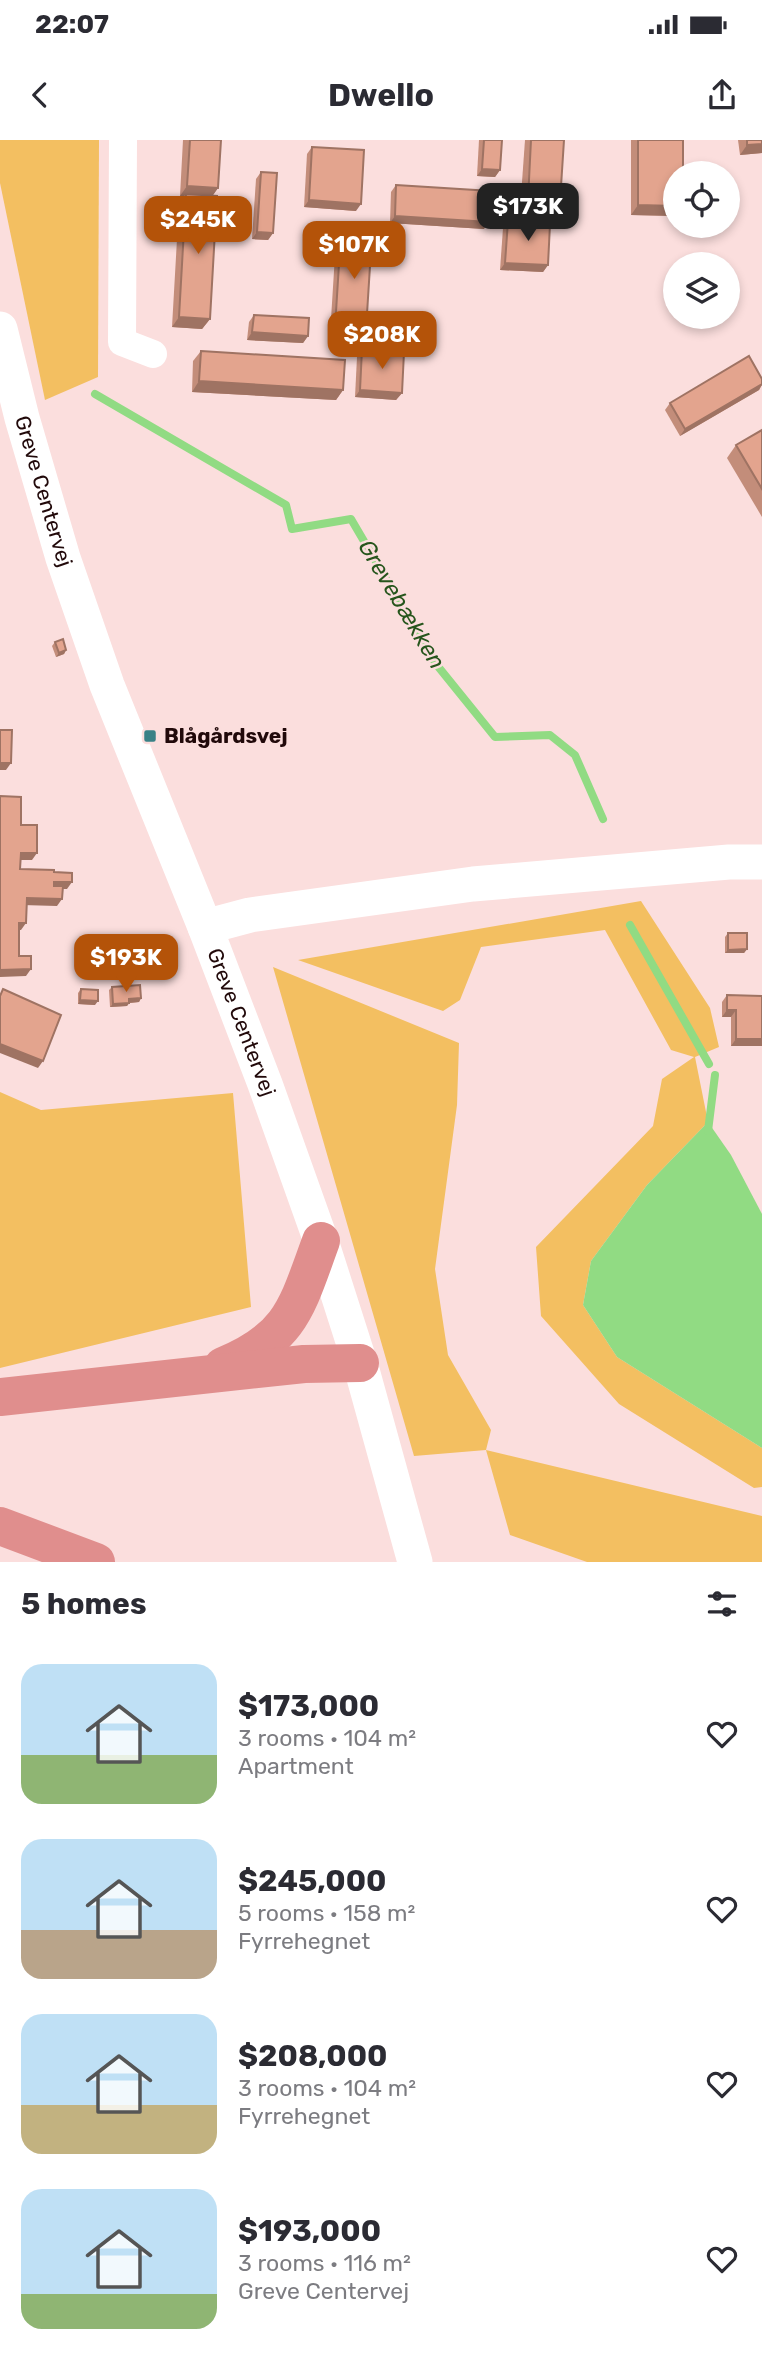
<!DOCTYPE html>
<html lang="en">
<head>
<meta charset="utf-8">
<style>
	:root { --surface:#fff; --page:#f7f7f7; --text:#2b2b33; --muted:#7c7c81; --accent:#b45309 }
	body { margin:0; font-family:Rubik,sans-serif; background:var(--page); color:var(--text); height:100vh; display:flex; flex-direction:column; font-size:26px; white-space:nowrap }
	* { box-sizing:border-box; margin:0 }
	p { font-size:23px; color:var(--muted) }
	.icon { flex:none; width:38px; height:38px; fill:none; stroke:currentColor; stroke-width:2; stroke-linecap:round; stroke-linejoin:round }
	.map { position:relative; height:1422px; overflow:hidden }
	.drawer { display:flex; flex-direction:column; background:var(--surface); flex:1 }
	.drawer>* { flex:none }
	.fabs { position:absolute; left:663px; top:21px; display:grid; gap:14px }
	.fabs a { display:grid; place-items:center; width:77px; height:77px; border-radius:50%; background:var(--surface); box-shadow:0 4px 10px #0003; font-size:35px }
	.price { position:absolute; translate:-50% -60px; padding:0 16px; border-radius:14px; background:var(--accent); color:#fff; font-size:23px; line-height:46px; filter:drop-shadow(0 2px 4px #0008) }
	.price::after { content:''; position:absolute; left:50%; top:42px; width:21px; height:16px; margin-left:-10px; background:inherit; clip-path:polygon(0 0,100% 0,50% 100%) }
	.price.selected { background:#222; color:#fff }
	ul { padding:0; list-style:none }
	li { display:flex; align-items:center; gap:21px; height:175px; padding:0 21px }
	li span { display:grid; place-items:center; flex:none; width:196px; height:140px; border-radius:21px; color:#555 }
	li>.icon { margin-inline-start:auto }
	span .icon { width:84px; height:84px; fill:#fffc; stroke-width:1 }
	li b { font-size:30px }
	h2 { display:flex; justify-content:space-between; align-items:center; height:84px; padding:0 21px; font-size:30px }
	.status { display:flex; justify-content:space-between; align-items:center; height:49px; padding:0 35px; background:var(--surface); direction:ltr }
	.status svg { height:19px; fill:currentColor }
	header { display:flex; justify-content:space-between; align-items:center; height:91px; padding:0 21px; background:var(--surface); font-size:32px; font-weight:700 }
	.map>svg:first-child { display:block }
	.green { fill:#f3bf61 }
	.water { fill:#91db83 }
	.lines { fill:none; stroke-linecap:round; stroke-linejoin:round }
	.stream { stroke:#91db83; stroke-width:8 }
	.minor { stroke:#fff; stroke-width:28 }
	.tertiary { stroke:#fff; stroke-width:35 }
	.motorway { stroke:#e08e8d; stroke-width:38 }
	.wall { fill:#c38d7a }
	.shaded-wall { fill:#9f7363 }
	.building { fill:#e3a48e; stroke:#9f7363; stroke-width:2 }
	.poi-dot { fill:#398186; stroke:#fbdedd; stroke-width:2.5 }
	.labels { text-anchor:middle; stroke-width:5; stroke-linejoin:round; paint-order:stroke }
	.street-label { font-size:21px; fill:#21090a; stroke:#fbdedd }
	.poi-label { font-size:21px; font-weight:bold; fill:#21090a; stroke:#fbdedd; text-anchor:start }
	.water-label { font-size:23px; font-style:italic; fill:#26551c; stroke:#fbdedd }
</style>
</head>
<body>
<div class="status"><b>22:07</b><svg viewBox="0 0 49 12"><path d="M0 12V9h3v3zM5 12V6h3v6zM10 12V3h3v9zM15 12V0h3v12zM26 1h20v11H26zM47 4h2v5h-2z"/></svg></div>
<header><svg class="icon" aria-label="back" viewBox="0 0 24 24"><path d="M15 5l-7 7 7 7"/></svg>Dwello<svg class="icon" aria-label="share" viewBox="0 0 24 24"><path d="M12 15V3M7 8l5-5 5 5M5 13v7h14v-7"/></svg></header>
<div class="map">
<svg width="762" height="1422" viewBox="0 0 762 1422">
	<rect width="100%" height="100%" fill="#fbdedd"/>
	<g class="green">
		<polygon points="0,0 99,0 98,237 45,260 0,43"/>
		<polygon points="641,761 710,868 719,907 695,917 708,982 647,1045 591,1121 583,1165 617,1217 762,1308 762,1347 754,1348 619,1264 541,1176 536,1107 653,986 662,939 694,917 671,910 605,790 481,807 460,860 443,871 298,820"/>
		<polygon points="273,827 459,903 457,965 435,1129 448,1215 491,1290 486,1310 762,1376 762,1422 587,1422 510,1395 486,1310 414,1316"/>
		<polygon points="0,952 41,970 233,953 251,1167 0,1228"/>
	</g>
	<polygon class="water" points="708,982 731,1015 762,1074 762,1308 617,1217 583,1165 591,1121 647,1045"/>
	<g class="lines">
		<g class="stream">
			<polyline points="95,254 286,365 292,389 351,379 436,524 495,597 550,595 575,615 603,679"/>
			<polyline points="630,785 709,924"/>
			<polyline points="708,991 715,935"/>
		</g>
		<polyline class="minor" points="123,0 122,202 153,214"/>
		<g class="tertiary">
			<path id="s1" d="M0 189 22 278 63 418 107 545 205 787 265 944 321 1101 360 1223 415 1422"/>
			<polyline points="205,787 250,775 473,744 729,722 762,722"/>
		</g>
		<g class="motorway">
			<path d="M223 1226C292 1198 297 1166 321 1101"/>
			<polyline points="0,1257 304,1224 360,1223"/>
			<polyline points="0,1386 96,1422"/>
		</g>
	</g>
	<g class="wall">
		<polygon points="183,0 221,0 218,48 212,56 210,179 202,189 172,187 179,64 184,56 180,56"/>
		<polygon points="479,0 502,0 500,30 495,37 477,36"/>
		<polygon points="525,0 564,0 560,62 553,72 520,70"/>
		<polygon points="631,0 683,0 676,33 676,76 631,75"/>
		<polygon points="738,0 762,0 762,13 740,15"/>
		<polygon points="312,7 356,71 304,67 307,14"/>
		<polygon points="261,32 273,93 268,100 252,99 256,39"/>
		<polygon points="396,45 484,89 390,83 391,52"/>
		<polygon points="508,81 548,125 543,132 500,130 503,88"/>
		<polygon points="341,92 366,190 361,197 330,195 336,99"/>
		<polygon points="254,175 308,196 303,203 247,200 249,182"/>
		<polygon points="362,209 402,253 396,260 355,257 357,217"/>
		<polygon points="201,211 343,250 336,260 192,252 193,221"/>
		<polygon points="762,239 762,245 759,250 680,296 665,270 670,263"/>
		<polygon points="762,290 762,377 727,318 736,305"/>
		<polygon points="55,502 66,510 64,514 56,517 52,506"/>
		<polygon points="728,793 747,809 744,813 725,813 725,797"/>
		<polygon points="112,847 141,858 139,862 129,863 127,866 110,867 109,850"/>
		<polygon points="81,849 95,865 78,864 78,853"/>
		<polygon points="727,855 762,856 762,906 731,906 731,877 722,877 722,862"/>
	</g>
	<g class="shaded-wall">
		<polygon points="762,4 762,13 740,15 747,5"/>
		<polygon points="482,29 500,30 495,37 477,36"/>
		<polygon points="187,46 218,48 211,58 186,54 184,56 180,56"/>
		<polygon points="309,60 361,64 356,71 304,67"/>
		<polygon points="528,60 560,62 553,72 520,70"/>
		<polygon points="638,65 676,66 676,76 631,75"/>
		<polygon points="395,76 489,82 484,89 390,83"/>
		<polygon points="257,92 273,93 268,100 252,99"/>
		<polygon points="505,123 548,125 543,132 500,130"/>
		<polygon points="179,177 210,179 202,189 172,187"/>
		<polygon points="335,188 366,190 361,197 330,195"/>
		<polygon points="252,192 308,196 303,203 247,200"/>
		<polygon points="199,241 343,250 336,260 192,252"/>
		<polygon points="762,244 759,250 680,296 685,289"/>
		<polygon points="360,250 402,253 396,260 355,257"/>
		<polygon points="66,510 64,514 56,517 59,513"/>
		<polygon points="0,623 11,623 6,630 0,630"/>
		<polygon points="21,713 37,713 32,720 16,720"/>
		<polygon points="54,742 72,742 67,749 49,749"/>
		<polygon points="27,758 62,759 57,766 22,765"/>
		<polygon points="19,783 26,783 21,790 14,790"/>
		<polygon points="747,809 744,813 725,813 728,810"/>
		<polygon points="31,829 26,836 0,837 0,830"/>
		<polygon points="141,858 139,862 129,863 127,866 110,867 113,864 129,859"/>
		<polygon points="80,860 98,861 95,865 78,864"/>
		<polygon points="727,870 736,870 731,877 722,877"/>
		<polygon points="736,899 762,899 762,906 731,906"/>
		<polygon points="0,904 43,921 38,928 0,913"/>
	</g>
	<g class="building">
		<polygon points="190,0 221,0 218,48 187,46"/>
		<polygon points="484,0 502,0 500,30 482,29"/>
		<polygon points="531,0 564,0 560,62 528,60"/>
		<polygon points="638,0 683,0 683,33 676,33 676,66 638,65"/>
		<polygon points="747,0 762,0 762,4 747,5"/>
		<polygon points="312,7 364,10 361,64 309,60"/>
		<polygon points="261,32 277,33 273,93 257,92"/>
		<polygon points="396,45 491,51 489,82 395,76"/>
		<polygon points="186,54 217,56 210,179 179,177"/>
		<polygon points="508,81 550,84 548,125 505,123"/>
		<polygon points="341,92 372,94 366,190 335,188"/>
		<polygon points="254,175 309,178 308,196 252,192"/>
		<polygon points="362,209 404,212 402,253 360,250"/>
		<polygon points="201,211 345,220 343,250 199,241"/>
		<polygon points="749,216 762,239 762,244 685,289 670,263"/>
		<polygon points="762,290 762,349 736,305"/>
		<polygon points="63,499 66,510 59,513 55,502"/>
		<polygon points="0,590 12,590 11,623 0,623"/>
		<polygon points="0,656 21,657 21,685 37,685 37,713 21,713 20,729 54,730 54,732 72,733 72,742 54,742 54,746 63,746 62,759 27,758 26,783 19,783 19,816 31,816 31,829 0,830"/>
		<polygon points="728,793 747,793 747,809 728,810"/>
		<polygon points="140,845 141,858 129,859 129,863 113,864 112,847"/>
		<polygon points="3,849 61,875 43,921 0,904 0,856"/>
		<polygon points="81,849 98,850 98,861 80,860"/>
		<polygon points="727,855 762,856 762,899 736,899 736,870 727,870"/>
	</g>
	<rect class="poi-dot" x="143" y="589" width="14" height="14" rx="3.5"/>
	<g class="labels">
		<g class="street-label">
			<text dy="7" stroke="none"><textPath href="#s1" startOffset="168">Greve Centervej</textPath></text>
			<text dy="7" stroke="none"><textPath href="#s1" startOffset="735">Greve Centervej</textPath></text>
		</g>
		<g class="poi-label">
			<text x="164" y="603">Blågårdsvej</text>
		</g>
		<g class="water-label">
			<text transform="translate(402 464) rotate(59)" y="8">Grevebækken</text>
		</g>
	</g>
</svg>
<div class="fabs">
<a><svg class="icon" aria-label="locate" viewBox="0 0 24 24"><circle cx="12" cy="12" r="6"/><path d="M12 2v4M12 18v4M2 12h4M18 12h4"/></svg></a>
<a><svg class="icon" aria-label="layers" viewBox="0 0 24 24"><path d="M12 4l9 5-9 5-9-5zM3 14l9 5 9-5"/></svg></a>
</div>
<b class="price selected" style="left:528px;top:103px">$173K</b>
<b class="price" style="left:198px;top:116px">$245K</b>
<b class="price" style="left:354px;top:141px">$107K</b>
<b class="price" style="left:382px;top:231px">$208K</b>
<b class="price" style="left:126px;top:854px">$193K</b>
</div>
<section class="drawer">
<h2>5 homes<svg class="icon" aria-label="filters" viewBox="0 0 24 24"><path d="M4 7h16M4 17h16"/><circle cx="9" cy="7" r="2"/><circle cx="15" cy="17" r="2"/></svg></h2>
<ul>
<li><span style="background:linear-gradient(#bfe0f5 65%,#8fb573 0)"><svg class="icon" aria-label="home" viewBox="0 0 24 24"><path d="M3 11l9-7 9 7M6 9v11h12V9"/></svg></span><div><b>$173,000</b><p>3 rooms · 104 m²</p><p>Apartment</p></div><svg class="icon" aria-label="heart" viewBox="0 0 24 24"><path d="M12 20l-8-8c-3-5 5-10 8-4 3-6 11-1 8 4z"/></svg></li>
<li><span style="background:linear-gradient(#bfe0f5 65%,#b9a48a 0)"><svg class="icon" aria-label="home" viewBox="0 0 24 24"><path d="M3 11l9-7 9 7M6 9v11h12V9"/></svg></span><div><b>$245,000</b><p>5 rooms · 158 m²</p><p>Fyrrehegnet</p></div><svg class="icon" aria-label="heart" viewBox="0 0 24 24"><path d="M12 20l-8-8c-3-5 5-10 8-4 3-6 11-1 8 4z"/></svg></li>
<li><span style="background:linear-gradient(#bfe0f5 65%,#c2b280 0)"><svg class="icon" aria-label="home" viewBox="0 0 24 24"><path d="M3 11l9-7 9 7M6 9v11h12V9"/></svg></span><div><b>$208,000</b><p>3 rooms · 104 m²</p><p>Fyrrehegnet</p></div><svg class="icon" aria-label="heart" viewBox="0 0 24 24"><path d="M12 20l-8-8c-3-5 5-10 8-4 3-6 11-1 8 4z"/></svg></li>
<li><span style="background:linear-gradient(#bfe0f5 75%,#8fb573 0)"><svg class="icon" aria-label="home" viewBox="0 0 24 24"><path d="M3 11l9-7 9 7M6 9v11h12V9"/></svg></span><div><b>$193,000</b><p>3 rooms · 116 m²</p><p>Greve Centervej</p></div><svg class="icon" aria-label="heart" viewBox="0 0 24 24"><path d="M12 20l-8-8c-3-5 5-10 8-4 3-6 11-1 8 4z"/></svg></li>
</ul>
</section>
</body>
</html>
